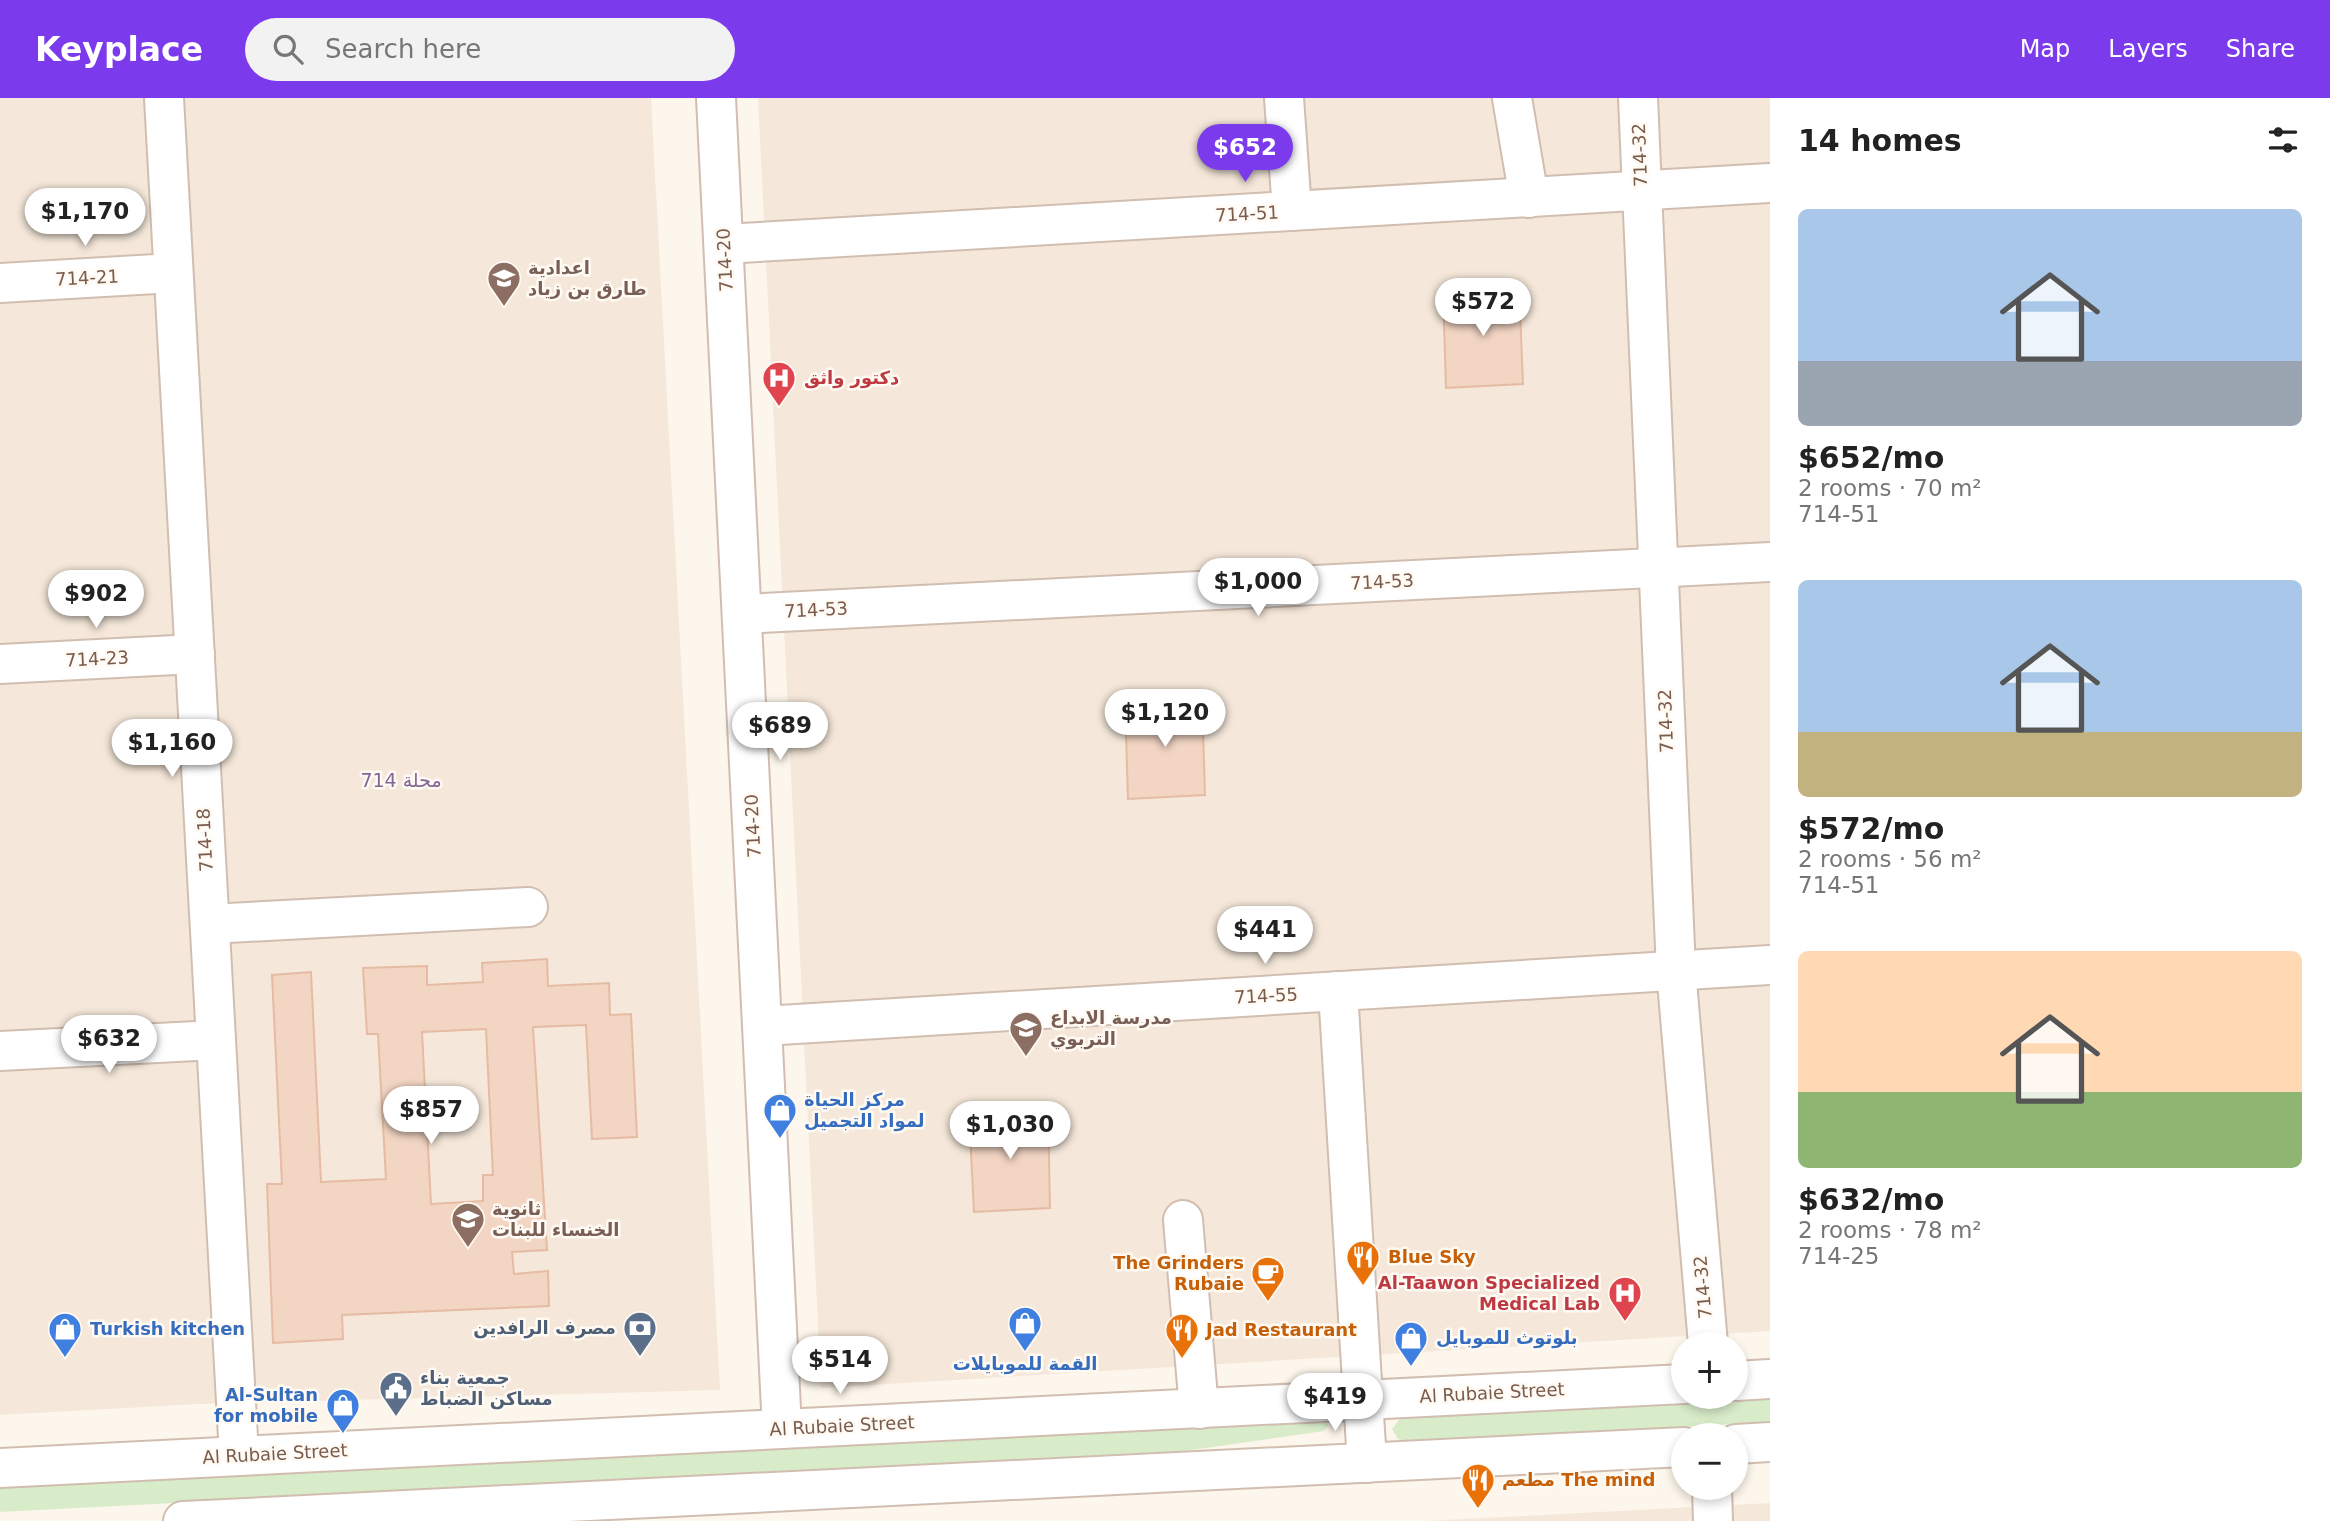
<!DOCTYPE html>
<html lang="en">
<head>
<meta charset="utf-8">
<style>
	:root { --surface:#fff; --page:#f2f2f2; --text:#222; --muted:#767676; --accent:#7c3aed }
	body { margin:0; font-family:"DejaVu Sans",Vazirmatn,sans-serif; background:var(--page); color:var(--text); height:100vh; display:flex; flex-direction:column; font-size:26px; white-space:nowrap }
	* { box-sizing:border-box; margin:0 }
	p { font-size:23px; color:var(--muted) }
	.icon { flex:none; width:38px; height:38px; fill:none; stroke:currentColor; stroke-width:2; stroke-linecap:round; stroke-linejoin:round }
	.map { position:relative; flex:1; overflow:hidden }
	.panel { display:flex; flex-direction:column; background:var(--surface); width:560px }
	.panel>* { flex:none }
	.controls { position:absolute; left:1671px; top:1234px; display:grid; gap:14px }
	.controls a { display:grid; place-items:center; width:77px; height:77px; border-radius:50%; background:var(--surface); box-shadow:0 4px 10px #0003; font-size:35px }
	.price { position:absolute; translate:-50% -60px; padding:0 16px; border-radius:24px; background:#fff; color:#222; font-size:23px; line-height:46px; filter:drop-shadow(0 2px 4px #0008) }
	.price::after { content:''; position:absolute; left:50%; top:42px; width:21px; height:16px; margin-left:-10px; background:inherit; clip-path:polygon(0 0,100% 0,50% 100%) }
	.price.on { background:var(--accent); color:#fff }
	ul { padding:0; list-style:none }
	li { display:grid; align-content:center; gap:14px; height:371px; padding:0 28px }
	li span { display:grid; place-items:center; height:217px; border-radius:10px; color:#555 }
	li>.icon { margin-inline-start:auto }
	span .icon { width:126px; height:126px; fill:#fffc; stroke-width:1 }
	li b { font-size:30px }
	h2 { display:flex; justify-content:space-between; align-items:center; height:84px; padding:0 28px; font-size:30px }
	header { display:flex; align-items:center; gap:42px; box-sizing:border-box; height:98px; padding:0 35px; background:var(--accent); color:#fff }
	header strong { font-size:33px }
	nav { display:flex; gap:38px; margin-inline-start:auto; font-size:24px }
	.search { width:490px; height:63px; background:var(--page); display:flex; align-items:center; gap:18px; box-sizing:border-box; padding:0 24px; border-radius:38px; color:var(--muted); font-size:26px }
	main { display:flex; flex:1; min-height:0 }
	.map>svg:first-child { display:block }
	.residential { fill:#f5e8da }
	.green { fill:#d8ecc9 }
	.building { fill:#f3d5c3; stroke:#e6bba3; stroke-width:2; fill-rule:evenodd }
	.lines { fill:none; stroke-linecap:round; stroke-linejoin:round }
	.minor-casing { stroke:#d1beb0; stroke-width:42 }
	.minor { stroke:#fff; stroke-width:38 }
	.labels { text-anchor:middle; stroke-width:5; stroke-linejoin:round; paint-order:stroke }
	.street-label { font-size:18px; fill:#7a5c4d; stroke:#fffaf3 }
	.education-label { font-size:18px; font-weight:bold; fill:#785e54; stroke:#fffaf3; text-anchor:start }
	.health-label { font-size:18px; font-weight:bold; fill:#be3a42; stroke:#fffaf3; text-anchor:start }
	.shop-label { font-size:18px; font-weight:bold; fill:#366cbe; stroke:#fffaf3; text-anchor:start }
	.food-label { font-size:18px; font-weight:bold; fill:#c56008; stroke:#fffaf3; text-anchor:start }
	.service-label { font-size:18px; font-weight:bold; fill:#4e5e75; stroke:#fffaf3; text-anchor:end }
	.neighbourhood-label { font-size:19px; fill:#846695; stroke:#fffaf3 }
</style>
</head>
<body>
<header>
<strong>Keyplace</strong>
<div class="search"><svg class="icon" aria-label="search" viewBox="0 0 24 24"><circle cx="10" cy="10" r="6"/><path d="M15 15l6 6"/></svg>Search here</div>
<nav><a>Map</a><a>Layers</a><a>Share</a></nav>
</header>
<main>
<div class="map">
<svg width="1770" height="1423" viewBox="0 0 1770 1423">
	<rect width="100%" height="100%" fill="#fdf6ec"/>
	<g class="residential">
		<polygon points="0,0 651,0 720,1292 199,1306 0,1317"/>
		<polygon points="758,0 1770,0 1770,1233 821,1290"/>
		<polygon points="1770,1405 1770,1423 1427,1423"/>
	</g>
	<g class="green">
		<polygon points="1770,1299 1770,1324 1406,1343 1398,1341 1392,1331 1402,1318"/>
		<polygon points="1324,1321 1328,1327 1324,1333 1185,1353 0,1414 0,1383"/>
	</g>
	<g class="building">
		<polygon points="1519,189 1523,286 1446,290 1443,193"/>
		<polygon points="1202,601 1205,697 1128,701 1125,605"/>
		<path d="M547 861 548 888 609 885 610 917 631 916 637 1039 592 1041 586 927 533 929 547 1152 512 1154 514 1176 548 1173 549 1208 342 1217 343 1241 273 1245 267 1086H282L272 877 311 874 321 1084 386 1081 378 936H367L363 870 427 868V887L483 884 482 865ZM486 931 493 1077H483V1103L431 1106 422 934Z"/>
		<polygon points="1048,1012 1050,1110 974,1114 969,1016"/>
	</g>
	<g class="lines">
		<defs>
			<g id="minor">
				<polyline points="164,0 239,1358"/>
				<polyline points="716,0 782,1331"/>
				<polyline points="1284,0 1292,113"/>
				<polyline points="1512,0 1529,100"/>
				<polyline points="1638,0 1676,872 1708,1246"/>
				<polyline points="724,146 1770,85"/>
				<polyline points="0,185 173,175"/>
				<polyline points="743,516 1770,464"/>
				<polyline points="0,566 195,556"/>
				<polyline points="210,826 528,809"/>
				<polyline points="1338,893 1367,1365"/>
				<polyline points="763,928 1770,867"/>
				<polyline points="0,953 216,942"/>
				<polyline points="1183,1122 1199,1311"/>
				<polyline points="1736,1283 1770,1281"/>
				<polyline points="1736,1346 1770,1344"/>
				<polyline points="0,1370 1684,1286"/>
				<polyline points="1712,1390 1713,1423"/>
				<polyline points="183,1423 1684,1349"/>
			</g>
		</defs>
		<use href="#minor" class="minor-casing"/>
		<use href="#minor" class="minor"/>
	</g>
	<defs>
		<symbol id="school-pin" viewBox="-11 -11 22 30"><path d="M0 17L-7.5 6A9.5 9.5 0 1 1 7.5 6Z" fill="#8d6e63" stroke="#fffaf3"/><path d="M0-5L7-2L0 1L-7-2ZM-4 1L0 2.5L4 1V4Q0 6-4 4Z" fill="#fff"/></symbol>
		<symbol id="hospital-pin" viewBox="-11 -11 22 30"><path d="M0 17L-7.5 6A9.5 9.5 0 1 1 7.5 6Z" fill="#e0444e" stroke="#fffaf3"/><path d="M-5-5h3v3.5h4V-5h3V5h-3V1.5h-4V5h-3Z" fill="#fff"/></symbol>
		<symbol id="shop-pin" viewBox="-11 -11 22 30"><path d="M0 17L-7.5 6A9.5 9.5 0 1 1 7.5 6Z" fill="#3f7fe0" stroke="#fffaf3"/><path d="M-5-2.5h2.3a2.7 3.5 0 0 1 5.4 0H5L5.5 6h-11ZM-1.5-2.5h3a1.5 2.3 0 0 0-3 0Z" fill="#fff"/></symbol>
		<symbol id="restaurant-pin" viewBox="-11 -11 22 30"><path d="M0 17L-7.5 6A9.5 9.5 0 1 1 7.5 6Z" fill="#e8710a" stroke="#fffaf3"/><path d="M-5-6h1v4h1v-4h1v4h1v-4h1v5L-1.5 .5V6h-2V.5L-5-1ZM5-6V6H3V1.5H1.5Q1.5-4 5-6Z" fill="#fff"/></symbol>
		<symbol id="cafe-pin" viewBox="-11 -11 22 30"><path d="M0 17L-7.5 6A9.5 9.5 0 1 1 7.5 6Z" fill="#e8710a" stroke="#fffaf3"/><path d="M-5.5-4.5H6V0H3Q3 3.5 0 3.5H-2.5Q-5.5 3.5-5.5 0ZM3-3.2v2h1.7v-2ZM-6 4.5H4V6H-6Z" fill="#fff"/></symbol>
		<symbol id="bank-pin" viewBox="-11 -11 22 30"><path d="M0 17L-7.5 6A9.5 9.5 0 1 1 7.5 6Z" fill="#5c6f8a" stroke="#fffaf3"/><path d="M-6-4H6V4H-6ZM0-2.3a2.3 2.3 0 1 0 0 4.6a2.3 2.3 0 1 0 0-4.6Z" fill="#fff"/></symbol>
		<symbol id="civic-pin" viewBox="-11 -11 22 30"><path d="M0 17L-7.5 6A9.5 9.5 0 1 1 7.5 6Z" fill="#5c6f8a" stroke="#fffaf3"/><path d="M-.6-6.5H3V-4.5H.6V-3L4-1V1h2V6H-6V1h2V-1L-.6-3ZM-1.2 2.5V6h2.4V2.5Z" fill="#fff"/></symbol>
	</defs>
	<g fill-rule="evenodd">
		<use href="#school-pin" x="485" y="161" width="38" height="52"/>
		<use href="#hospital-pin" x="760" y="261" width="38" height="52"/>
		<use href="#school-pin" x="1007" y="911" width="38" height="52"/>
		<use href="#shop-pin" x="761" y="993" width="38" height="52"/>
		<use href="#school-pin" x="449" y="1102" width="38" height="52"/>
		<use href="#restaurant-pin" x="1344" y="1140" width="38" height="52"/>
		<use href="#cafe-pin" x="1249" y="1156" width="38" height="52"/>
		<use href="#hospital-pin" x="1606" y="1176" width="38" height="52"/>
		<use href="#shop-pin" x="1006" y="1206" width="38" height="52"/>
		<use href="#bank-pin" x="621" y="1211" width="38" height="52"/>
		<use href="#shop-pin" x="46" y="1212" width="38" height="52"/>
		<use href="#restaurant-pin" x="1163" y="1213" width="38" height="52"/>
		<use href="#shop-pin" x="1392" y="1221" width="38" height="52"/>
		<use href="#civic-pin" x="377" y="1271" width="38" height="52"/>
		<use href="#shop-pin" x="324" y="1288" width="38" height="52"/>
		<use href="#restaurant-pin" x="1459" y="1363" width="38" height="52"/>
	</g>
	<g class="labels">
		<g class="street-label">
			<text transform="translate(1640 57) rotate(-92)" y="6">714-32</text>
			<text transform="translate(1247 116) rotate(-3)" y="6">714-51</text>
			<text transform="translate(725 162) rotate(-93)" y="6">714-20</text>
			<text transform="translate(87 180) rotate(-3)" y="6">714-21</text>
			<text transform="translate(1382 484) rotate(-3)" y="6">714-53</text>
			<text transform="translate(816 512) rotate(-3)" y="6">714-53</text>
			<text transform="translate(97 561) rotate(-3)" y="6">714-23</text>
			<text transform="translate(1666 623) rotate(-92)" y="6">714-32</text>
			<text transform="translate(753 728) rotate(-93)" y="6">714-20</text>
			<text transform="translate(205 742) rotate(-93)" y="6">714-18</text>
			<text transform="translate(1266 898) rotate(-3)" y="6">714-55</text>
			<text transform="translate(1703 1189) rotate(-95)" y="6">714-32</text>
			<text transform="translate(1492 1295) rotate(-3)" y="6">Al Rubaie Street</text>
			<text transform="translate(842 1328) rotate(-3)" y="6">Al Rubaie Street</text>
			<text transform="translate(275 1356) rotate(-3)" y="6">Al Rubaie Street</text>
		</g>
		<g class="education-label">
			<text x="528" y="176">اعدادية<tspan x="528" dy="21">طارق بن زياد</tspan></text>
			<text x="1050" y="926">مدرسة الابداع<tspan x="1050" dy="21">التربوي</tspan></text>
			<text x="492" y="1117">ثانوية<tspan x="492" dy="21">الخنساء للبنات</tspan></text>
		</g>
		<g class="health-label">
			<text x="804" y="286">دكتور واثق</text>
			<text x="1600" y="1191" text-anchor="end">Al-Taawon Specialized<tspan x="1600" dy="21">Medical Lab</tspan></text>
		</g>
		<g class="shop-label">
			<text x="804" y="1008">مركز الحياة<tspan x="804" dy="21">لمواد التجميل</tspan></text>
			<text x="90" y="1237">Turkish kitchen</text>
			<text x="1436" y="1246">بلوتوث للموبايل</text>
			<text x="1025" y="1272" text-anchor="middle">القمة للموبايلات</text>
			<text x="318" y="1303" text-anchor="end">Al-Sultan<tspan x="318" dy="21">for mobile</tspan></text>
		</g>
		<g class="food-label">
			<text x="1388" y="1165">Blue Sky</text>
			<text x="1244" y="1171" text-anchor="end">The Grinders<tspan x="1244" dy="21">Rubaie</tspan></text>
			<text x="1206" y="1238">Jad Restaurant</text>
			<text x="1502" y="1388">مطعم The mind</text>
		</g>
		<g class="service-label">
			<text x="616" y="1236">مصرف الرافدين</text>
			<text x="420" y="1286" text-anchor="start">جمعية بناء<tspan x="420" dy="21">مساكن الضباط</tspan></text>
		</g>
		<g class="neighbourhood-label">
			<text x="401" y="689">محلة 714</text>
		</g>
	</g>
</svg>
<div class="controls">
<a>+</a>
<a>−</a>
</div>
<b class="price on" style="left:1245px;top:86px">$652</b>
<b class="price" style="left:85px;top:150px">$1,170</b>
<b class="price" style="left:1483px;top:240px">$572</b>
<b class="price" style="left:1258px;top:520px">$1,000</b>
<b class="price" style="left:96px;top:532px">$902</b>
<b class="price" style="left:1165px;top:651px">$1,120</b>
<b class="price" style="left:780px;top:664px">$689</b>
<b class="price" style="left:172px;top:681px">$1,160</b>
<b class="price" style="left:1265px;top:868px">$441</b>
<b class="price" style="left:109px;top:977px">$632</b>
<b class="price" style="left:431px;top:1048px">$857</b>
<b class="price" style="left:1010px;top:1063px">$1,030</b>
<b class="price" style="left:840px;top:1298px">$514</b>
<b class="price" style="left:1335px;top:1335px">$419</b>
</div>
<section class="panel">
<h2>14 homes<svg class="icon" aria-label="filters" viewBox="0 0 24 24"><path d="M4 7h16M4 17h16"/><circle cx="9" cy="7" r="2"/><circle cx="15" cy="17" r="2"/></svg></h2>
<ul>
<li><span style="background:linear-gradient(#a9c7e8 70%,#9aa5b1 0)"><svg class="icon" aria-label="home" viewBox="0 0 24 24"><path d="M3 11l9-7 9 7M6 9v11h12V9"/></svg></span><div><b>$652/mo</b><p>2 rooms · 70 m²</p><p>714-51</p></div></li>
<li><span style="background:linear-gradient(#a9c7e8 70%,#c2b280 0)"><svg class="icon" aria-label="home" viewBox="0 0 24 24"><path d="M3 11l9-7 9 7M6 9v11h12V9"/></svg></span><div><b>$572/mo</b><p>2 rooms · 56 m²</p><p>714-51</p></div></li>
<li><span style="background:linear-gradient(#ffd9b3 65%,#8fb573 0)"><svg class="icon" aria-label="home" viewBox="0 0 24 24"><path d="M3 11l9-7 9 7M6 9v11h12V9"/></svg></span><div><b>$632/mo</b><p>2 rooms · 78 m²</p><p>714-25</p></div></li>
</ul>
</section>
</main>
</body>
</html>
